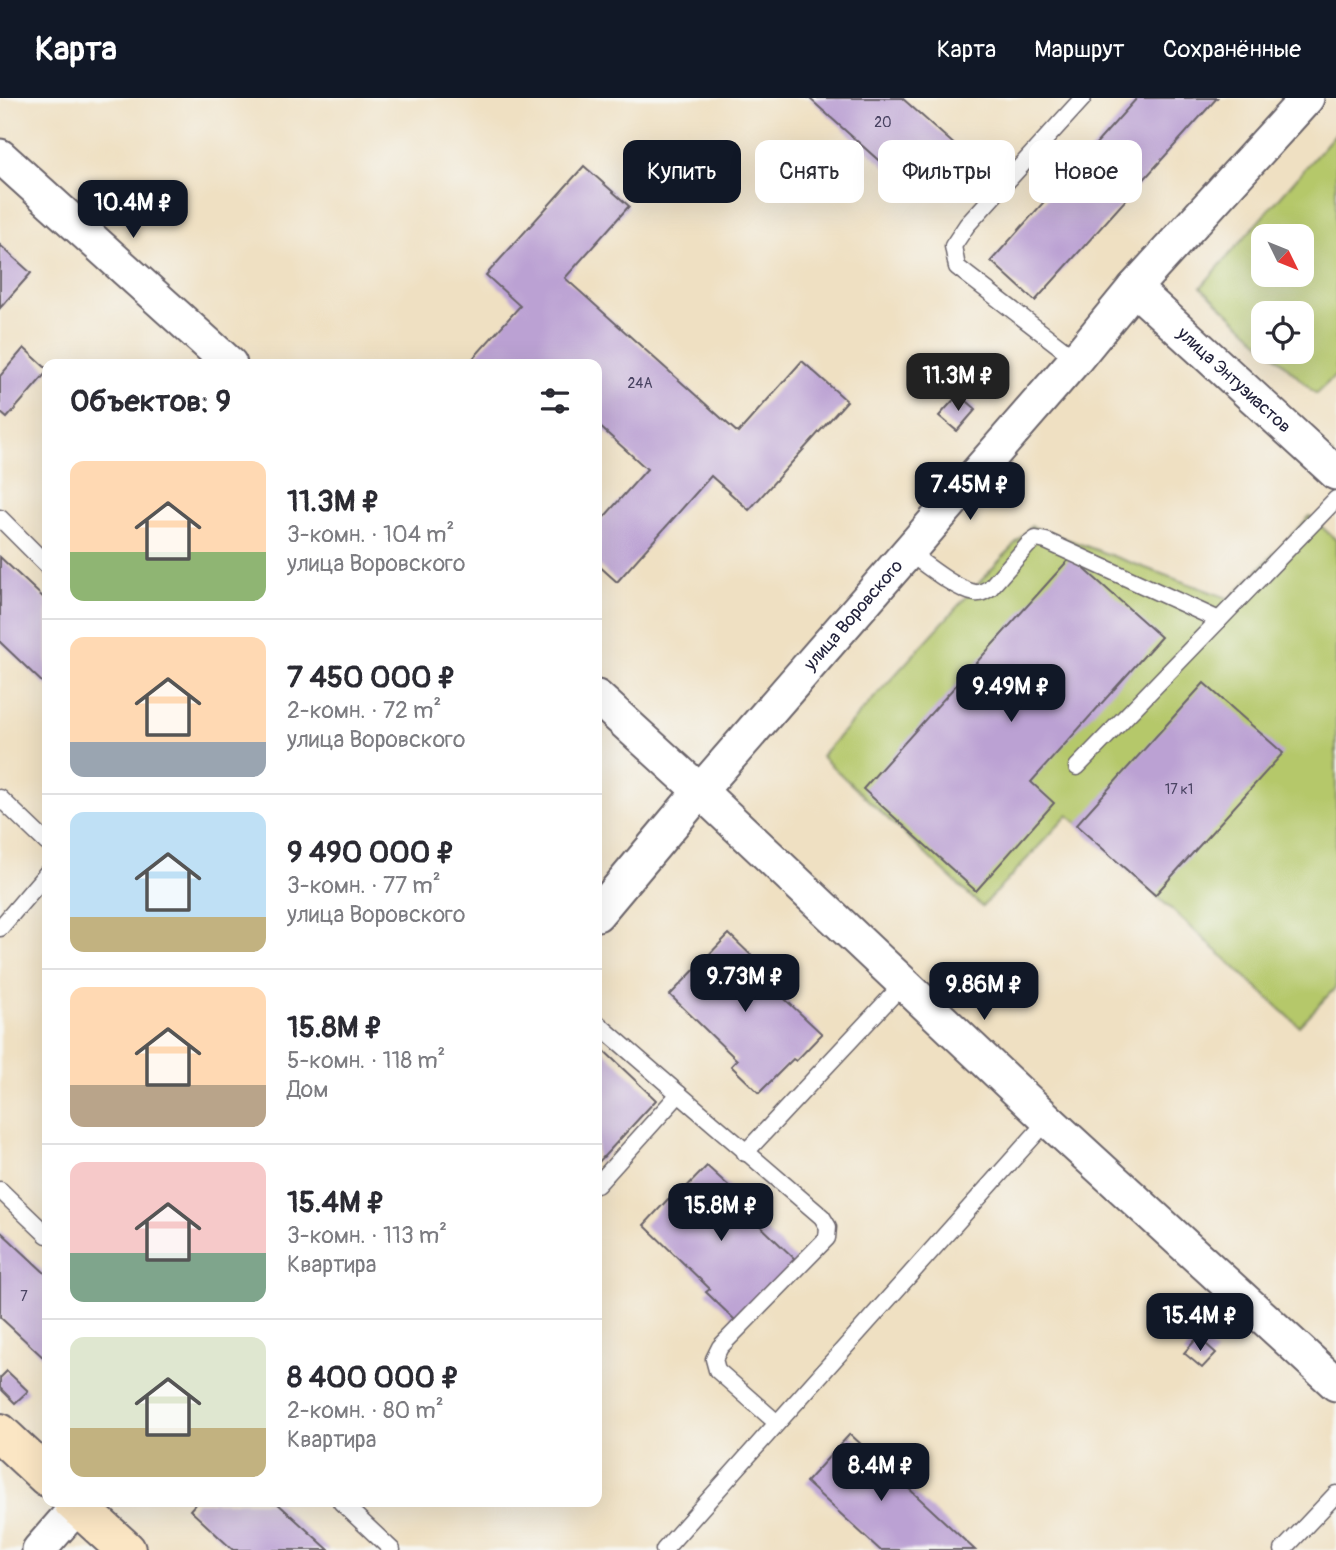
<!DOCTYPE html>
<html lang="ru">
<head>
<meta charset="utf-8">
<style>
	:root { --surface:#fff; --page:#f7f7f7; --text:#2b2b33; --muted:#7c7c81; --line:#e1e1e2; --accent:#111827 }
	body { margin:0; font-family:Pangolin,sans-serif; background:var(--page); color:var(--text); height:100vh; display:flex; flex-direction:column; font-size:26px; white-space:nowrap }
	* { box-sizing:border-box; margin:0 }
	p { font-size:23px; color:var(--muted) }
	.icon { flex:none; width:38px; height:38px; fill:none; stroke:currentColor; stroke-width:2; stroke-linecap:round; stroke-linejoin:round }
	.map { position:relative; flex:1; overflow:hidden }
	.drawer { position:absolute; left:42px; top:261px; width:560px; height:1148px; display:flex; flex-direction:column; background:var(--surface); border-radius:14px; box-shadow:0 7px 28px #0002 }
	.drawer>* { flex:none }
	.banner { position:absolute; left:623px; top:42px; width:607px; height:63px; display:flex; gap:14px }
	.needle { width:46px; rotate:133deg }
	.controls { position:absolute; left:1251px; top:126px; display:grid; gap:14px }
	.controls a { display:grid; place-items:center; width:63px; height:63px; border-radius:14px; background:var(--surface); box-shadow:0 7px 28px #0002; font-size:35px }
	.price { position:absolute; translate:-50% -60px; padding:0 16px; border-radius:14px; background:var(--accent); color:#fff; font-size:23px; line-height:46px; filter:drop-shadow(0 2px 4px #0008) }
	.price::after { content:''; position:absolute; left:50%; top:42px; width:21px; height:16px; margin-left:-10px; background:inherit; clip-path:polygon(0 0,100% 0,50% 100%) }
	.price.active { background:#222; color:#fff }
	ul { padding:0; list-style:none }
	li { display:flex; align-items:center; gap:21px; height:175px; padding:0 28px }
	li+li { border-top:2px solid var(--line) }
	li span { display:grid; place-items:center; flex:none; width:196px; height:140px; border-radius:14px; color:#555 }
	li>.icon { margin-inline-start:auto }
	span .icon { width:84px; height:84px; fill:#fffc; stroke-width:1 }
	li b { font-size:30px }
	h2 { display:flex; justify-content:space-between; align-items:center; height:84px; padding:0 28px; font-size:30px }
	.pill { padding:0 24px; border-radius:14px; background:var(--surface); box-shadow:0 7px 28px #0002; font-size:24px; line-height:63px }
	.pill.active { background:var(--accent); color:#fff }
	header { display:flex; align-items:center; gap:42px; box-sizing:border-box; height:98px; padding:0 35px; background:var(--accent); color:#fff }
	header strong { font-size:33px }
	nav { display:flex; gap:38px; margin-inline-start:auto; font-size:24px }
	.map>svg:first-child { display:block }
	.green { fill:#b5c86b; stroke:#6c7553; stroke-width:2; fill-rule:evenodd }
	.building { fill:#bba1d3 }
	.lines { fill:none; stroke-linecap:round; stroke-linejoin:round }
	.lane-casing { stroke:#6a646a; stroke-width:19 }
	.street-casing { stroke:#6a646a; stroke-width:37 }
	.secondary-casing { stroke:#6a646a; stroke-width:42 }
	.lane { stroke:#fff; stroke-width:16 }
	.street { stroke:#fff; stroke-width:33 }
	.secondary { stroke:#fbe6c4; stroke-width:38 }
	.labels { text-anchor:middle; stroke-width:6; stroke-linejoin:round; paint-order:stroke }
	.number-label { font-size:14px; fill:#484261 }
	.street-label { font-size:18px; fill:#22223b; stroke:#f6f6f2 }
</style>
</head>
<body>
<header>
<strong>Карта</strong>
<nav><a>Карта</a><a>Маршрут</a><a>Сохранённые</a></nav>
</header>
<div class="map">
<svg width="1336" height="1452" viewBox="0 0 1336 1452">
	<rect width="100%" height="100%" fill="#f6f6f2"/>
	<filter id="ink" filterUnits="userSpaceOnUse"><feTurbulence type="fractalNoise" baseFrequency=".0143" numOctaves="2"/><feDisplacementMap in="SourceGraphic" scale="14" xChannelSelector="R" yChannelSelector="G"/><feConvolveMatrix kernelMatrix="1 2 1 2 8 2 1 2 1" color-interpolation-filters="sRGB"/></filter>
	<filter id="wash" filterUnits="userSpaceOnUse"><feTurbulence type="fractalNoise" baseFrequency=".00686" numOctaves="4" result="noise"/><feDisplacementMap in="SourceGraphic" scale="28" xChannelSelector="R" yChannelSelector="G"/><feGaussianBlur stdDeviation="1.57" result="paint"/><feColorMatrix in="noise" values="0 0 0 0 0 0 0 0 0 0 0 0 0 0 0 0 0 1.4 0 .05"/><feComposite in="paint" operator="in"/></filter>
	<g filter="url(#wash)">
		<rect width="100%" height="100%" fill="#efe0c2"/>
		<g class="green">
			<path d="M1336 35V277L1316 296 1271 254H1302V215H1264L1263 247 1201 189ZM1264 138H1302V177H1264Z"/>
			<polygon points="1310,418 1336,442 1336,889 1299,928 1068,717 982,809 821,658 1031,428 1230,501"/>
		</g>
		<g id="blocks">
			<g class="building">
				<polygon points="809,0 902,0 957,49 915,95"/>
				<polygon points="1137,0 1217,0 1035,203 991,163"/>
				<polygon points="584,68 629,108 565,180 738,335 802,263 847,303 749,412 711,378 617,484 597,466 597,427 647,371 597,326 597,266 468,266 520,208 486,177"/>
				<polygon points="0,147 31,175 0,210"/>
				<polygon points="24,250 47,271 47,274 7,320 0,314 0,278"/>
				<polygon points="959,296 976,311 957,333 939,318"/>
				<polygon points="0,459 47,503 47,589 0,544"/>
				<polygon points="1071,459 1161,539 1031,684 1054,705 976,793 863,691"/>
				<polygon points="1204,585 1283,655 1155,797 1076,727"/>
				<polygon points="729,836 757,863 751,869 822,936 796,963 793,961 759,995 731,968 737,962 670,897"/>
				<polygon points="597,946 656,1002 597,1066"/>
				<polygon points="707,1068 731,1090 726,1095 797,1163 775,1186 773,1184 736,1223 706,1194 710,1191 644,1127 668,1101 672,1104"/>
				<polygon points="0,1133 47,1177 47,1263 0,1219"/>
				<polygon points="1198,1239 1216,1255 1202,1270 1184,1255"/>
				<polygon points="7,1273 28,1293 15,1305 0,1290 0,1280"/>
				<polygon points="850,1336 975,1452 880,1452 806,1384"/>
				<polygon points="197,1404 276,1404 329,1452 233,1452 190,1412"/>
			</g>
		</g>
	</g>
	<g filter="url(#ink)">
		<use href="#blocks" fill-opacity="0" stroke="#6a646a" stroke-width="2"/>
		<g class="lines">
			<defs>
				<g id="lane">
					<polyline points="1076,261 957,169 953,148 967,127 1083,0"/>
					<polyline points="0,420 47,467"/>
					<path d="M908 454C925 466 955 491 975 495 981 496 985 493 990 490L1028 447 1036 441 1046 443 1219 522"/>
					<polyline points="1077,669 1336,401"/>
					<polyline points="0,700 47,745"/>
					<polyline points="0,830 47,775"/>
					<polyline points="597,925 679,996 597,1087"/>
					<polyline points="679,996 822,1119 828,1129 827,1140 720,1249 714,1261 717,1272 777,1325"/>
					<polyline points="745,1055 904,885"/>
					<polyline points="0,1092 47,1137"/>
					<polyline points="341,1404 392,1452"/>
					<polyline points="664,1452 1048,1022"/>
					<polyline points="1283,1452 1336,1396"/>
				</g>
				<g id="street">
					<polyline points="0,58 230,266"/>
					<path id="s1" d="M1134 190 1336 375"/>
					<polyline points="597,599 700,693 1048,1022 1336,1286"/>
					<path id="s2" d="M597 816 700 693 1076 261 1134 190 1307 0"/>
					<polyline points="39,1452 81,1404"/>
				</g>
				<g id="secondary">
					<polyline points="0,1335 47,1379"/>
					<polyline points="73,1404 126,1452"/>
				</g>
			</defs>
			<use href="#lane" class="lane-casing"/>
			<use href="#street" class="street-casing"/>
			<use href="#secondary" class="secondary-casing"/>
			<use href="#lane" class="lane"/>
			<use href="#street" class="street"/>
			<use href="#secondary" class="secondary"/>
		</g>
	</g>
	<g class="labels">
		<g class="number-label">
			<text x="883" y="29">20</text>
			<text x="640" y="290">24А</text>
			<text x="1179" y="696">17 к1</text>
			<text x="24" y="1203">7</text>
		</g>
		<g class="street-label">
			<text dy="6" stroke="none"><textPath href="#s1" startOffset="136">улица Энтузиастов</textPath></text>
			<text dy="6" stroke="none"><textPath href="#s2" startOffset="394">улица Воровского</textPath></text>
		</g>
	</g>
</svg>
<div class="controls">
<a><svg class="needle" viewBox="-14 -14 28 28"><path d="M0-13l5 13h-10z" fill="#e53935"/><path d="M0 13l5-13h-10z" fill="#7c7c81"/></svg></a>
<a><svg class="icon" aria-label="locate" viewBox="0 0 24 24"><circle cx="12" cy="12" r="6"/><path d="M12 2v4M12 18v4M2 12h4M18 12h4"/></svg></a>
</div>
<b class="price" style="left:133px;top:142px">10.4M ₽</b>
<b class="price active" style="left:958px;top:315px">11.3M ₽</b>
<b class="price" style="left:970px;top:424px">7.45M ₽</b>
<b class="price" style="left:1011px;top:626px">9.49M ₽</b>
<b class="price" style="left:745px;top:916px">9.73M ₽</b>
<b class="price" style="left:984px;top:924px">9.86M ₽</b>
<b class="price" style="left:721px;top:1145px">15.8M ₽</b>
<b class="price" style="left:1200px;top:1255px">15.4M ₽</b>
<b class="price" style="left:881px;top:1405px">8.4M ₽</b>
<div class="banner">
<a class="pill active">Купить</a>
<a class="pill">Снять</a>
<a class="pill">Фильтры</a>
<a class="pill">Новое</a>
</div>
<section class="drawer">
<h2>Объектов: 9<svg class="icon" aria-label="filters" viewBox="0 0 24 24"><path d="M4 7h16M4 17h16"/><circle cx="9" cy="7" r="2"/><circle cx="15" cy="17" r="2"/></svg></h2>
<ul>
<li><span style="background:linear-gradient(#ffd9b3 65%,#8fb573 0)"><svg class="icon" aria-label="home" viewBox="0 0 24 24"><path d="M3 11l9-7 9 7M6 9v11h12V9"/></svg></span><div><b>11.3M ₽</b><p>3-комн. · 104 m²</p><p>улица Воровского</p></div></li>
<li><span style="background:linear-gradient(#ffd9b3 75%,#9aa5b1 0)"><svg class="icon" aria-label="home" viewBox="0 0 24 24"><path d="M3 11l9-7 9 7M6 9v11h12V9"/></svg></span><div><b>7 450 000 ₽</b><p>2-комн. · 72 m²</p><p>улица Воровского</p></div></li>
<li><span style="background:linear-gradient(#bfe0f5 75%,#c2b280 0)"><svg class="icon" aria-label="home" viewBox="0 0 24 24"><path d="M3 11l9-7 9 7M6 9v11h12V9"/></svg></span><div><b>9 490 000 ₽</b><p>3-комн. · 77 m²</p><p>улица Воровского</p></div></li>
<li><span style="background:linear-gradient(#ffd9b3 70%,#b9a48a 0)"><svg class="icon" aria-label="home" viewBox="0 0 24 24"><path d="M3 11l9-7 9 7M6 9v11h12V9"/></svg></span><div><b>15.8M ₽</b><p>5-комн. · 118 m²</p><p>Дом</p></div></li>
<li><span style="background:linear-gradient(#f6c9c9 65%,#7fa58c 0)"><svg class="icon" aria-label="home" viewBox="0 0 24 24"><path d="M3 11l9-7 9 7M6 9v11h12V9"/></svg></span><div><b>15.4M ₽</b><p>3-комн. · 113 m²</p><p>Квартира</p></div></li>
<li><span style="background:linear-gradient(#dfe7d0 65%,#c2b280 0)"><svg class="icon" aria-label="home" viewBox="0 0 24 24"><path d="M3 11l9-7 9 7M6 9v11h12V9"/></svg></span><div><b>8 400 000 ₽</b><p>2-комн. · 80 m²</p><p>Квартира</p></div></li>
</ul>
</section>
</div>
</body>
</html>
